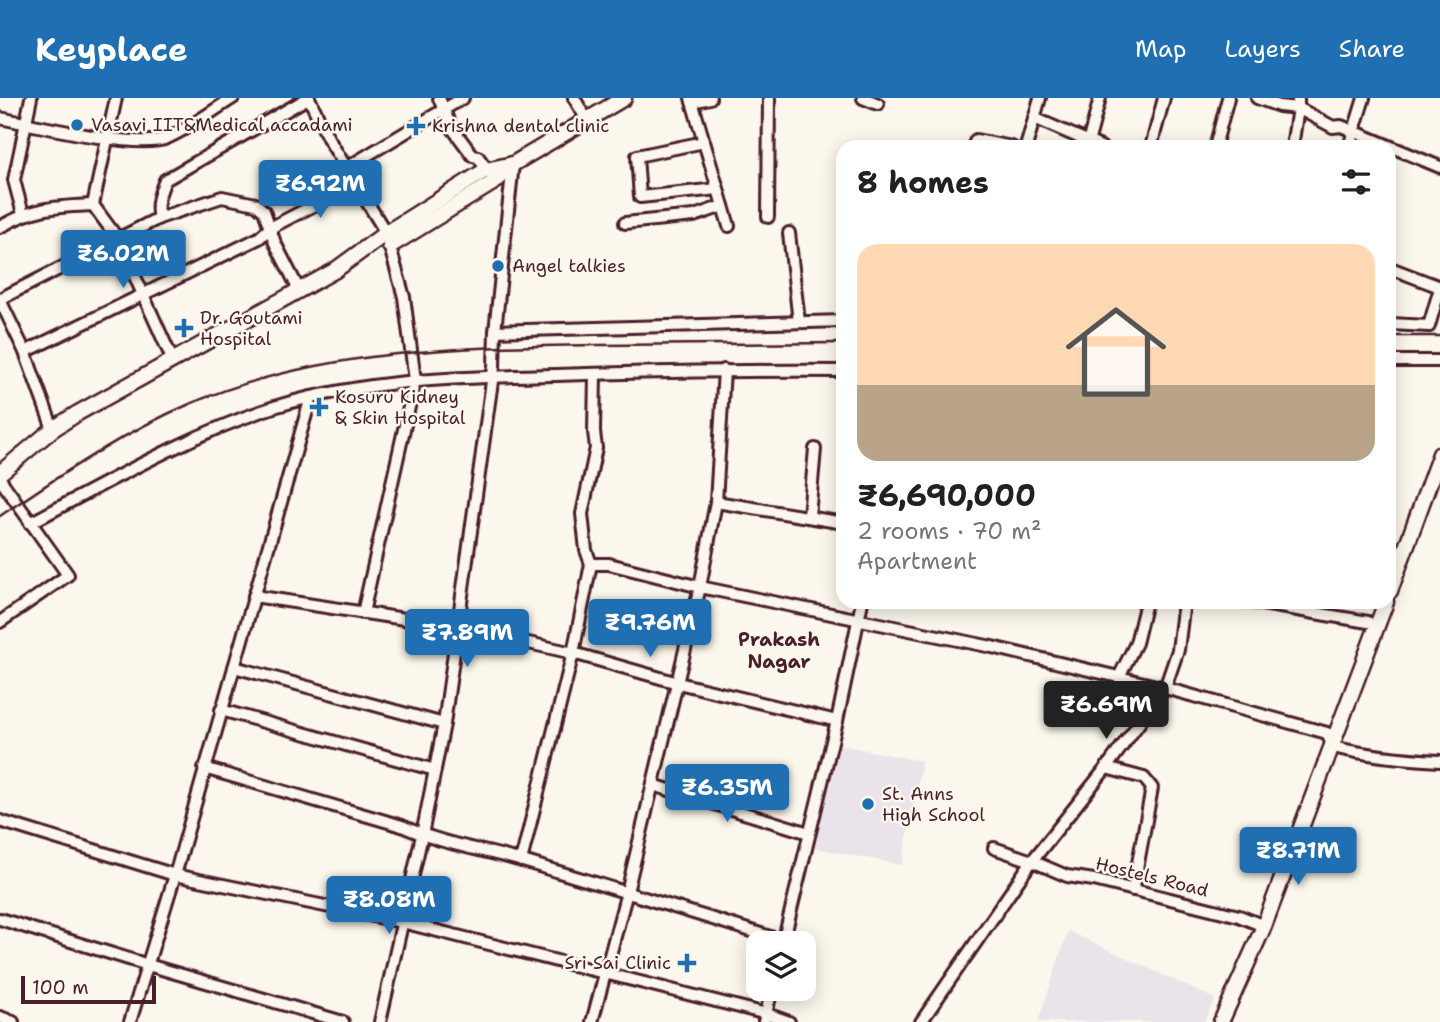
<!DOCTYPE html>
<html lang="en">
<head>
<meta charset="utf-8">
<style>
	:root { --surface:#fff; --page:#f6f6f6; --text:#202124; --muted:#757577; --accent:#1f6fb2 }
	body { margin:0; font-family:"Shantell Sans",sans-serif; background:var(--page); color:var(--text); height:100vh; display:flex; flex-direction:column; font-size:26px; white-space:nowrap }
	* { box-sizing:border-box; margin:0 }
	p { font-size:23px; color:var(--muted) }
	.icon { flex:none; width:38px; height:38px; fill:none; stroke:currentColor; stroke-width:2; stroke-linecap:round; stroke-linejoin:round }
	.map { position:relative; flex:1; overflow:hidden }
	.side { position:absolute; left:836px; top:42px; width:560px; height:469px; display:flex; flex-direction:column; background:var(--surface); border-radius:21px; box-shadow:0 4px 18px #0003 }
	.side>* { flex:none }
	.controls { position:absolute; left:746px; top:833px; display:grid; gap:14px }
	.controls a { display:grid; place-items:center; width:70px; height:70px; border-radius:14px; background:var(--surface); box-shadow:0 4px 18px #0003; font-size:35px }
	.scale { position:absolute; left:21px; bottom:18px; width:135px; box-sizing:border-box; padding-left:7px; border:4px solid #4a1f2b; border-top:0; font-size:19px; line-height:24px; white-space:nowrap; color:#4a1f2b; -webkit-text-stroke:5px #fbf7ec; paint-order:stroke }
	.price { position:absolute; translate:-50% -60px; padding:0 16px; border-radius:7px; background:var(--accent); color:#fff; font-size:23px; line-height:46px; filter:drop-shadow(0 2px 4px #0008) }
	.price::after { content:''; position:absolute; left:50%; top:42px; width:21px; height:16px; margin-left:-10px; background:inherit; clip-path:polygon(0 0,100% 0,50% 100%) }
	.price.selected { background:#222; color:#fff }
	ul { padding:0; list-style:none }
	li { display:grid; align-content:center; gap:14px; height:371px; padding:0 21px }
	li span { display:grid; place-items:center; height:217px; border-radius:21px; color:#555 }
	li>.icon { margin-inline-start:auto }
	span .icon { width:126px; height:126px; fill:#fffc; stroke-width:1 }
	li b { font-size:30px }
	h2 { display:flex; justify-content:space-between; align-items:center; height:84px; padding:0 21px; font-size:30px }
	header { display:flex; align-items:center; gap:42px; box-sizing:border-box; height:98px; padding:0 35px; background:var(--accent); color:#fff }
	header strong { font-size:33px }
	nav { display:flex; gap:38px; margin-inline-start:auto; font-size:24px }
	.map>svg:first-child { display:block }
	.built { fill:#eae4ea }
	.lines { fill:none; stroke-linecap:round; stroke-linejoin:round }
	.street-casing { stroke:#4a1f2b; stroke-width:16 }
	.secondary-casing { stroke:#4a1f2b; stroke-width:19 }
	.street { stroke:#fbf7ec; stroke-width:10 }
	.secondary { stroke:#fbf7ec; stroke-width:14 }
	.rail { stroke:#4a1f2b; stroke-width:2.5 }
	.poi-dot { fill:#1f6fb2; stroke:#fbf7ec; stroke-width:2.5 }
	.labels { text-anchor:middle; stroke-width:5; stroke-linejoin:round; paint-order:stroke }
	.poi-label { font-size:18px; fill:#4a1f2b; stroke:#fbf7ec; text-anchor:start }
	.street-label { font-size:18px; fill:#4a1f2b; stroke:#fbf7ec }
	.neighbourhood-label { font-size:19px; font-weight:bold; fill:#4a1f2b; stroke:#fbf7ec }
</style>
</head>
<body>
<header>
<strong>Keyplace</strong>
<nav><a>Map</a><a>Layers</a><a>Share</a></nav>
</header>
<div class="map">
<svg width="1440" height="924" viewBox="0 0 1440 924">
	<rect width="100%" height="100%" fill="#fbf7ec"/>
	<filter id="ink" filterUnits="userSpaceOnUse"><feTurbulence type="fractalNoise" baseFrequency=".0143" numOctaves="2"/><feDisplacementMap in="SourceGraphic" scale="14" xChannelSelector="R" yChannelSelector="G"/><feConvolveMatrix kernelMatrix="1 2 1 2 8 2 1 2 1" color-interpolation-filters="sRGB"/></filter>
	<g filter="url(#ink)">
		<g class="built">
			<polygon points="835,646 922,663 902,767 815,750"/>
			<polygon points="1068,833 1215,901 1204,924 1038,924"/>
		</g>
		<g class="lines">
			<defs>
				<g id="street">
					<polyline points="309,0 328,40 386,135 404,199 415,282 363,515"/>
					<polyline points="439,0 450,27 473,58 478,59 491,77"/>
					<polyline points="574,0 587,22"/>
					<polyline points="691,0 729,128"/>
					<polyline points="863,0 878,6"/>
					<polyline points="1257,0 1279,8 1298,10 1298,0"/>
					<polyline points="692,4 710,0"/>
					<path d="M0 20C36 27 137 52 167 40 190 30 212 13 233 0"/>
					<polyline points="1034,20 1101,49"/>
					<polyline points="704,44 637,58 640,99 718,91"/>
					<polyline points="973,49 976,42 1012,49"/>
					<polyline points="1026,49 1040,0"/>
					<polyline points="1087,49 1100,0"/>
					<polyline points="1151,49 1164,0"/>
					<polyline points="1215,49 1228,0"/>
					<polyline points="1292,49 1298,10 1333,29 1341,28 1440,69"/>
					<polyline points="1349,49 1364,0"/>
					<polyline points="346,70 463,0"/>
					<polyline points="93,107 116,0"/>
					<polyline points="23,116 14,82 31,0"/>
					<polyline points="768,119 769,0"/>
					<path d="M159 120C155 106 160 95 165 82L308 0"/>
					<polyline points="625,125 694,118 723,108"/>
					<path d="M0 129C35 109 54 109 93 107L118 141 173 263"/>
					<polyline points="789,135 799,224"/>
					<polyline points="1390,170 1440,189"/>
					<polyline points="0,201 159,120 222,99 256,106 264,113 275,145 299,192"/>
					<polyline points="0,202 25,254 53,331"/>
					<polyline points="1390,226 1429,228 1440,190"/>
					<polyline points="495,233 844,223"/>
					<polyline points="25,254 259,140 270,130 355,86"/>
					<polyline points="1390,263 1440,263"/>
					<path d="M595 276 594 334 596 350 582 416 586 452 591 466H609L700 489 992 549 1165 590 1327 635 1333 649C1369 658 1403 661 1440 663"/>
					<polyline points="0,381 68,477 0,524"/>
					<polyline points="716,404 844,425"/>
					<polyline points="809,418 815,351"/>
					<path d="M30 425C110 383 188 337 274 309 366 281 462 279 557 277 653 274 748 272 844 273"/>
					<polyline points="254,498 457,529 573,555 678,585 837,623"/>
					<polyline points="1250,504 1368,524"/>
					<polyline points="234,569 444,626"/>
					<polyline points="1119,579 1136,545 1146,504"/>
					<polyline points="221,612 435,672"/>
					<path d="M204 670 402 728C441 746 485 752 526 764 612 790 698 816 783 843"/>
					<polyline points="1106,670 1144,680 1152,690 1133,792"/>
					<polyline points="653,687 809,735"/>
					<polyline points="0,723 175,777 402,824 767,916 789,924"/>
					<polyline points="994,750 1032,763 1106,670 1165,590 1178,552 1184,504"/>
					<polyline points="521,763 573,555 591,466"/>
					<polyline points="0,821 148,867 343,924"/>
					<polyline points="783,845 837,623 862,504"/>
					<polyline points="0,919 13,924"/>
					<polyline points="130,924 175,777 311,299"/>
					<polyline points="380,924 422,737 444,626 494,269 495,233 513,66"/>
					<polyline points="592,924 627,794 700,489 716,404 724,272"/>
					<polyline points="764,924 772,891"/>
					<polyline points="921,924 1032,763 1067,778 1094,782 1239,818 1264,828"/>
				</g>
				<g id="secondary">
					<polyline points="390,148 496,83 513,66 624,0"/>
					<polyline points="0,375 53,331 78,315 334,173 386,135 486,72 513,66"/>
					<polyline points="1390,493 1440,356"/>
					<polyline points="1221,924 1264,828 1386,504"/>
				</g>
			</defs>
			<use href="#street" class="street-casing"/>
			<use href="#secondary" class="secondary-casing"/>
			<use href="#street" class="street"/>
			<use href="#secondary" class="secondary"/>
			<g class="rail">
				<polyline points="1390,238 1440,238"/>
				<path d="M0 418C62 376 123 334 192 305 320 251 463 249 599 247 681 246 762 246 844 245"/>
			</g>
		</g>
	</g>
	<g class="poi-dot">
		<circle cx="77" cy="27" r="7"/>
		<path d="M412.5 17.5h7v7h7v7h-7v7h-7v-7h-7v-7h7z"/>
		<circle cx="498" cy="168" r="7"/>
		<path d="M180.5 219.5h7v7h7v7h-7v7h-7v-7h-7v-7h7z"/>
		<path d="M315.5 298.5h7v7h7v7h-7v7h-7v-7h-7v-7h7z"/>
		<circle cx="868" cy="706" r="7"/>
		<path d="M683.5 854.5h7v7h7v7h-7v7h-7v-7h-7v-7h7z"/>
	</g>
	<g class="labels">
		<g class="poi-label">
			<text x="91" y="33">Vasavi IIT&amp;Medical accadami</text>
			<text x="432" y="34">Krishna dental clinic</text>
			<text x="512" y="174">Angel talkies</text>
			<text x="200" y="226">Dr. Goutami<tspan x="200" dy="21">Hospital</tspan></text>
			<text x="335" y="305">Kosuru Kidney<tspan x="335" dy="21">&amp; Skin Hospital</tspan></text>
			<text x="882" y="702">St. Anns<tspan x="882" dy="21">High School</tspan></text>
			<text x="671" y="871" text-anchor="end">Sri Sai Clinic</text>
		</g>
		<g class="street-label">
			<text transform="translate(1152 779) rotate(14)" y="6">Hostels Road</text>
		</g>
		<g class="neighbourhood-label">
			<text x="779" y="548">Prakash<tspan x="779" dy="22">Nagar</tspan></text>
		</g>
	</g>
</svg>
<div class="controls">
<a><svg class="icon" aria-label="layers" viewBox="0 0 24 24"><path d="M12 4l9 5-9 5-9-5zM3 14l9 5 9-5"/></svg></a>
</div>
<div class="scale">100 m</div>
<b class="price" style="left:320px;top:122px">₹6.92M</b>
<b class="price" style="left:123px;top:192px">₹6.02M</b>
<b class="price" style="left:650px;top:561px">₹9.76M</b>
<b class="price" style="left:467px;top:571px">₹7.89M</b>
<b class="price selected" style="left:1106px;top:643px">₹6.69M</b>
<b class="price" style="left:727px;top:726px">₹6.35M</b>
<b class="price" style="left:1298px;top:789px">₹8.71M</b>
<b class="price" style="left:389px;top:838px">₹8.08M</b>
<section class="side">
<h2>8 homes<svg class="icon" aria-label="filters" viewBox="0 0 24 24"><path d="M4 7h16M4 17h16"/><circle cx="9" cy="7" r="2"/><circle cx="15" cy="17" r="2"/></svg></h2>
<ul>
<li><span style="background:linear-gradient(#ffd9b3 65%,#b9a48a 0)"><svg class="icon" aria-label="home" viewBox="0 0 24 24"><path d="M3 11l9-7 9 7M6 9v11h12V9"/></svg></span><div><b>₹6,690,000</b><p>2 rooms · 70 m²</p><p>Apartment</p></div></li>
</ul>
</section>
</div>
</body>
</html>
